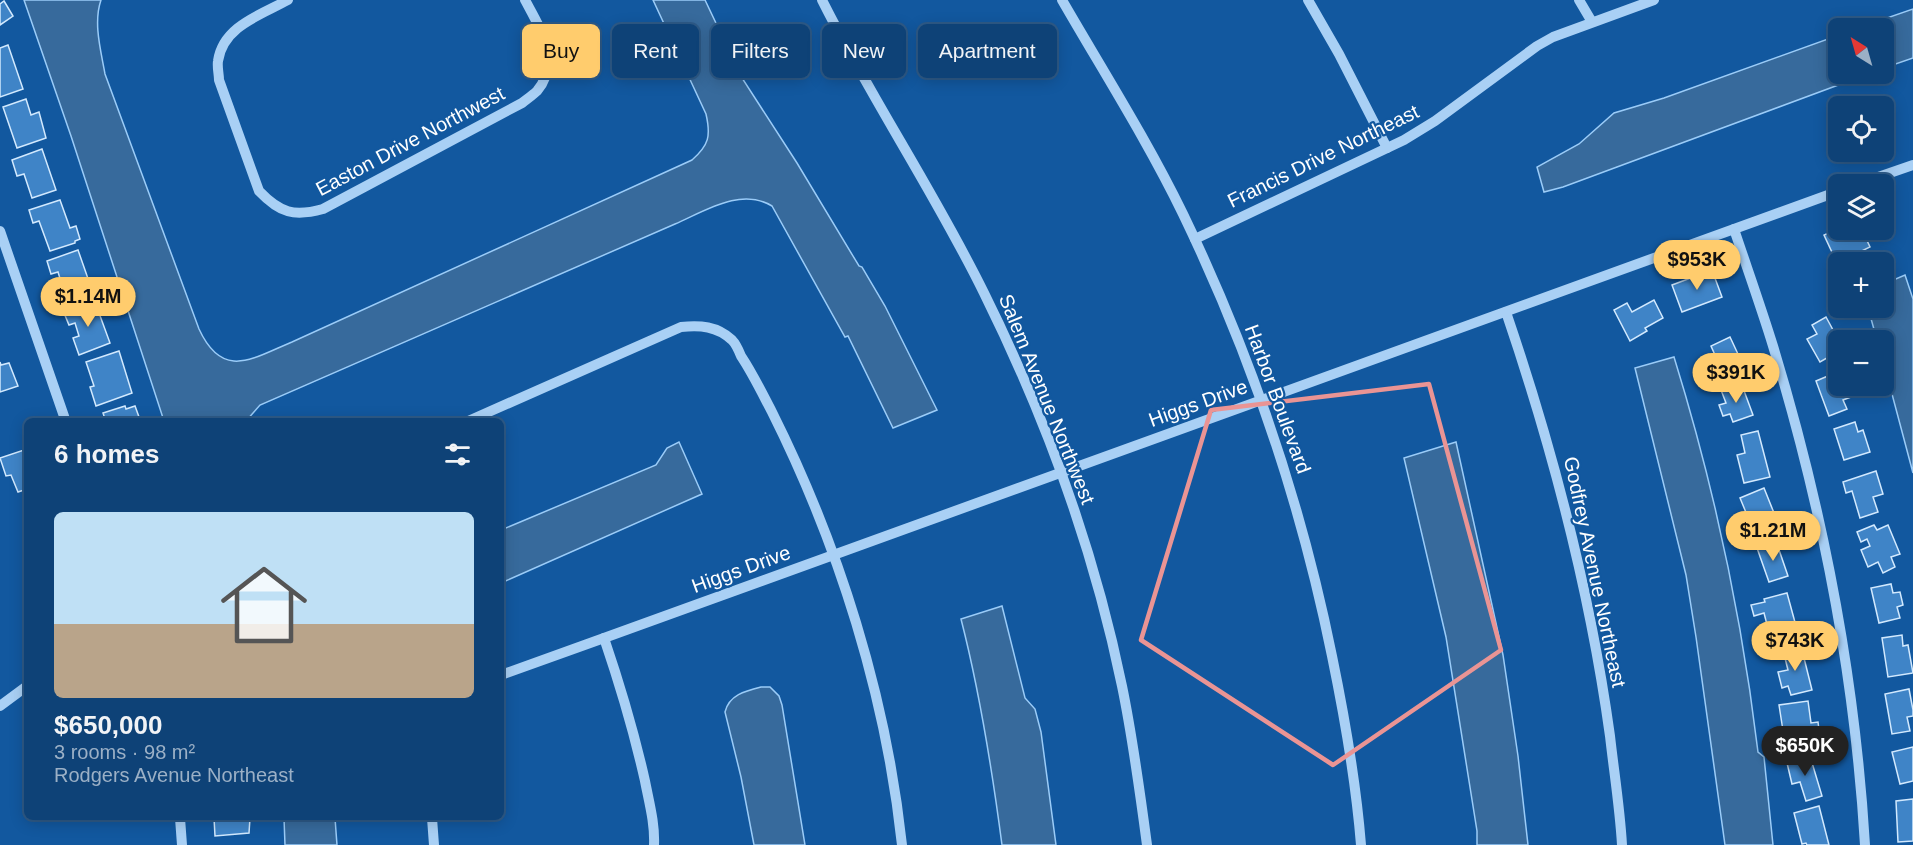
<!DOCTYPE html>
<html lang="en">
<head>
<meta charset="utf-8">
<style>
	:root { --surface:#0e4277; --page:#1c4d7f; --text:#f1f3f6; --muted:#9bb0c6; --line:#2e5b89; --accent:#ffcc6d }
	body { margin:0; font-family:Arial,sans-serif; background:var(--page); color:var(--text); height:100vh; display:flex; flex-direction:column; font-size:22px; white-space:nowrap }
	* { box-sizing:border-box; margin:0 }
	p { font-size:20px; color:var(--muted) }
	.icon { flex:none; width:33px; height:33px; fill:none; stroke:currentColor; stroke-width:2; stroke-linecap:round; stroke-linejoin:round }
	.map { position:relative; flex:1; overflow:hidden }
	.drawer { position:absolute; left:24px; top:418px; width:480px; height:402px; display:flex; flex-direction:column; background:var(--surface); border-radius:9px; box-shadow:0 3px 15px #0003,0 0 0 2px var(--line) }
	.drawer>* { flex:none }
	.banner { position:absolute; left:522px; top:24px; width:570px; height:54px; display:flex; gap:12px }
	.needle { width:39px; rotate:323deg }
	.tools { position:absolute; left:1828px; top:18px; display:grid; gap:12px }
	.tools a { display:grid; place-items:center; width:66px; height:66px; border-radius:9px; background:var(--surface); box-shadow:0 3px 15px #0003,0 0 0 2px var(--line); font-size:30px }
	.price { position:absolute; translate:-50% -51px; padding:0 14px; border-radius:21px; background:var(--accent); color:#111; font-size:20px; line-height:39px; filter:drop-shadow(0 2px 3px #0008) }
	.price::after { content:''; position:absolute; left:50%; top:36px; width:18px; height:14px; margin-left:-9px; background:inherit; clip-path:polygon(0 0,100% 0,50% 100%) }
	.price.on { background:#222; color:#fff }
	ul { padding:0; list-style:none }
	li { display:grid; align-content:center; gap:12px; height:318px; padding:0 30px }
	li span { display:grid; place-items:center; height:186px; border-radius:9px; color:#555 }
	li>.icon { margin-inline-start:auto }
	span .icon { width:108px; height:108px; fill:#fffc; stroke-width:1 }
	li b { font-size:26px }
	h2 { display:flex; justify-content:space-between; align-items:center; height:72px; padding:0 30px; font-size:26px }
	.tag { padding:0 21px; border-radius:9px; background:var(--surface); box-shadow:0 3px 15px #0003,0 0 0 2px var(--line); font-size:21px; line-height:54px }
	.tag.on { background:var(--accent); color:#111 }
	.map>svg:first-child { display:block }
	.water { fill:#376a9c; stroke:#9bccf8; stroke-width:1.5 }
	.building { fill:#3f84c7; stroke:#d2e9fe; stroke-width:1.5 }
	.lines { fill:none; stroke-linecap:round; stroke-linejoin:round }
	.minor { stroke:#a9d0f5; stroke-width:10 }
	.marked { fill:none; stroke:#ea9494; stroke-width:4.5; stroke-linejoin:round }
	.labels { text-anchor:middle; stroke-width:4.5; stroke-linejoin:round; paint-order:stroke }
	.street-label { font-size:20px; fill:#fff; stroke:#12589f }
</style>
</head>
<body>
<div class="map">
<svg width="1913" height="845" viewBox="0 0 1913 845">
	<rect width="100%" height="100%" fill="#12589f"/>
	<g class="water">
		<path d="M24 0H101C93 23 101 51 105 74L199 329C223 381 253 358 292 342L692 160C709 145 711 136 706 114L653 0H705L742 78 797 163 859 266 862 267 885 306 937 410 893 428 848 336 845 337 772 206C741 187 705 211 675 224L260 405 246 421H164L71 136Z"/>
		<polygon points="1913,9 1913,58 1884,68 1884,28 1858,28"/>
		<polygon points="1839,35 1839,74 1868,74 1563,187 1544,192 1537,167 1579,144 1614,113 1664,98"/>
		<polygon points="1905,275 1913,299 1913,473 1884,364 1884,340 1877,340 1868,308 1884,308 1884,284"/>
		<path d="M1674 357C1714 486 1742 618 1758 752L1764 757 1773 845H1725L1696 637 1686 575 1635 368Z"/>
		<polygon points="679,442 702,494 501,583 501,530 656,465 667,448"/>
		<polygon points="1456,442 1503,655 1518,756 1528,845 1477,845 1477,831 1446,637 1404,458"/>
		<path d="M1002 606 1025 698 1035 709 1041 732 1056 845H1002C992 769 980 693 961 619Z"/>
		<path d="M761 687H770L779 696 782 705 805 845H754L741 777 725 712C729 695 745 691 761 687Z"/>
		<polygon points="284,818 335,818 337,845 285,845"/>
	</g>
	<g class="building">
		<polygon points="4,1 13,16 0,25 0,4"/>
		<polygon points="8,45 23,89 0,97 0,48"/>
		<polygon points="26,99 31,115 39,112 46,138 17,148 3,107"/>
		<polygon points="42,149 56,190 32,198 24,174 17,176 12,160"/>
		<polygon points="60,200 70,228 76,226 80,239 75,241 75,243 50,251 39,221 33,223 29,210"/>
		<polygon points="1835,230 1838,235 1849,230 1862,230 1870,247 1837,263 1824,235"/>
		<polygon points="78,250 92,290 84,293 85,296 61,305 55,287 62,285 58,272 51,274 47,261"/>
		<polygon points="1712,270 1722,297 1682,312 1672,285"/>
		<polygon points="1654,300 1663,318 1645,328 1647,331 1630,341 1614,310 1627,303 1632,312"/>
		<polygon points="95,302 110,343 79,355 73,338 79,336 75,323 69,325 64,313"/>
		<polygon points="1826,317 1839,341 1839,351 1820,362 1807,339 1817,334 1812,325"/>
		<polygon points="1730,337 1745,369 1720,380 1710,357 1715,355 1711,346"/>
		<polygon points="119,351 132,393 96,406 90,387 94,386 86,362"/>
		<polygon points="0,362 1,365 9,363 18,386 0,392"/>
		<polygon points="1835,373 1839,386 1847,386 1851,397 1843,400 1847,409 1829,416 1816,381"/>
		<polygon points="1736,385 1738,390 1743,388 1753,415 1733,422 1730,414 1723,416 1719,405 1726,403 1721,390"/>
		<polygon points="125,406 126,409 135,406 139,417 135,419 136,422 106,422 103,413"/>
		<polygon points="1855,422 1858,432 1863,430 1870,452 1844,460 1834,429"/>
		<polygon points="1758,431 1770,477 1744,483 1737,455 1745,453 1741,435"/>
		<polygon points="27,449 27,489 18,492 11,475 6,476 0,458"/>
		<polygon points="1876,471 1883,494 1873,497 1878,512 1860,518 1852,491 1846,493 1843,482"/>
		<polygon points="1764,488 1780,528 1764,534 1760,524 1752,527 1740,498"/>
		<polygon points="1874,525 1877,530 1888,525 1900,554 1891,557 1895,567 1883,573 1878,562 1868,567 1861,550 1870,546 1867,539 1861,542 1857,532"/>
		<polygon points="1776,541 1788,576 1769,582 1757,548"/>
		<polygon points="1891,584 1893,593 1900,592 1903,605 1897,607 1900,618 1879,623 1871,588"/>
		<polygon points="1787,593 1799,637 1772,644 1764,613 1754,616 1751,605 1765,602 1764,599"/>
		<polygon points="1902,635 1903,646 1908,645 1913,673 1888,677 1882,638"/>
		<polygon points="1801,646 1812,690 1791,695 1788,686 1782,688 1778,672 1788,670 1783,650"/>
		<polygon points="1909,689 1913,710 1913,716 1907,717 1910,731 1892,734 1885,694"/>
		<polygon points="1808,701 1811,723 1818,722 1821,745 1786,750 1779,705"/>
		<polygon points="1913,747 1913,781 1900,784 1892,752"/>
		<polygon points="1810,756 1822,796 1806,801 1800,782 1792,784 1787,763"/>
		<polygon points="1913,799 1913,841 1898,842 1896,801"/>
		<polygon points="1819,806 1829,845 1807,845 1806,843 1802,844 1794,813"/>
		<polygon points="214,818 250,818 249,833 215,836"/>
	</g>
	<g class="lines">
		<g class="minor">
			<path d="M288 0C261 15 223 26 218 61 217 67 219 74 219 80L259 191C280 213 294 217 323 209L522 103C527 99 533 95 537 91 562 61 540 28 525 0"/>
			<path d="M822 0C872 100 935 193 984 293 1046 418 1094 550 1122 686 1133 739 1140 792 1147 845"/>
			<path d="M1062 0C1103 71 1147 140 1183 214 1251 355 1301 503 1332 656 1345 719 1356 782 1361 845"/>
			<polyline points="1308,0 1339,54 1387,148"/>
			<polyline points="1579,0 1592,22"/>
			<polyline points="1858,184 1913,165"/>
			<path d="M1734 229C1747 268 1761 307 1773 346 1822 507 1855 677 1865 845"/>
			<polyline points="0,231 66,422"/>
			<polyline points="1195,239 1404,140 1435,121 1537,46 1553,37 1654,0"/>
			<path d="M1506 312C1553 450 1590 591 1610 736 1614 772 1620 809 1622 845"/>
			<path d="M466 422 681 327C700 325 717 326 732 340 736 344 739 351 741 356 753 374 762 393 772 412 839 546 886 696 902 845"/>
			<polyline points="604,638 1839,191"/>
			<path d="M501 675 604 638C620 685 634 732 645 781 649 802 655 823 654 845"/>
			<polyline points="0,706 27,686"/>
			<polyline points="180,818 182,845"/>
			<polyline points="432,818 434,845"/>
		</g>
	</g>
	<path class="marked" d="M1429 384 1501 650 1333 765 1141 640 1211 410Z"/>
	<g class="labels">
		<g class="street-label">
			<text transform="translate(410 141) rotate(-28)" y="7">Easton Drive Northwest</text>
			<text transform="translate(1323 156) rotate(-26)" y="7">Francis Drive Northeast</text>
			<text transform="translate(1047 399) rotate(68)" y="7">Salem Avenue Northwest</text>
			<text transform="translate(1278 399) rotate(70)" y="7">Harbor Boulevard</text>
			<text transform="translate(1198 403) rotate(-20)" y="7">Higgs Drive</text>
			<text transform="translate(741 569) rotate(-20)" y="7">Higgs Drive</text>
			<text transform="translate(1595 572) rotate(78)" y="7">Godfrey Avenue Northeast</text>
		</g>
	</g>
</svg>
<div class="tools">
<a><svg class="needle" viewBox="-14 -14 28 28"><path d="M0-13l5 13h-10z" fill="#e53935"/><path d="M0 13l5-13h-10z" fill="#9bb0c6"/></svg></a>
<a><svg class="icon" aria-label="locate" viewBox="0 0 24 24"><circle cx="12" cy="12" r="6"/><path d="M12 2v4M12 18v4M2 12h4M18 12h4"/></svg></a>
<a><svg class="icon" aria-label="layers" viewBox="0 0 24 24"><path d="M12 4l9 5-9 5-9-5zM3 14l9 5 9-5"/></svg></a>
<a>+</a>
<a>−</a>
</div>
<b class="price" style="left:1697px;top:291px">$953K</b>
<b class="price" style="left:88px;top:328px">$1.14M</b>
<b class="price" style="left:1736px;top:404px">$391K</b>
<b class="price" style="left:1773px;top:562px">$1.21M</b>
<b class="price" style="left:1795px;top:672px">$743K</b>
<b class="price on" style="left:1805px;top:777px">$650K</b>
<div class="banner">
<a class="tag on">Buy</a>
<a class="tag">Rent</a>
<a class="tag">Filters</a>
<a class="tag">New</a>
<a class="tag">Apartment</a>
</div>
<section class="drawer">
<h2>6 homes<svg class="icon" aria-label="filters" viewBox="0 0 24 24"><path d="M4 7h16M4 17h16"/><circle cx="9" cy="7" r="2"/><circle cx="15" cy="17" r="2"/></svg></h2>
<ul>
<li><span style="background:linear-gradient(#bfe0f5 60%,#b9a48a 0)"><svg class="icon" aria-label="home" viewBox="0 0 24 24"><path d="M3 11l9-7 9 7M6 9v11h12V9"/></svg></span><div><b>$650,000</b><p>3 rooms · 98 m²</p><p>Rodgers Avenue Northeast</p></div></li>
</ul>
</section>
</div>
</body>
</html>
